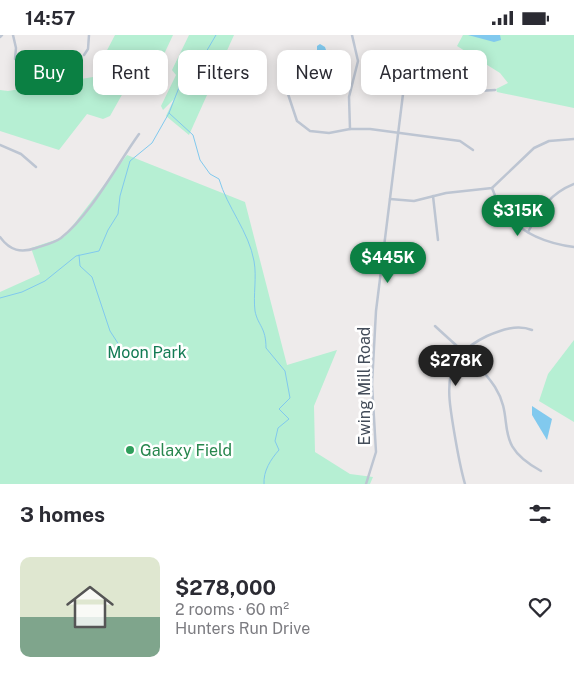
<!DOCTYPE html>
<html lang="en">
<head>
<meta charset="utf-8">
<style>
	:root { --surface:#fff; --page:#f7f7f7; --text:#2b2b33; --muted:#7c7c81; --accent:#0b8043 }
	body { margin:0; font-family:"Public Sans",sans-serif; background:var(--page); color:var(--text); height:100vh; display:flex; flex-direction:column; font-size:19px; white-space:nowrap }
	* { box-sizing:border-box; margin:0 }
	p { font-size:16px; color:var(--muted) }
	.icon { flex:none; width:28px; height:28px; fill:none; stroke:currentColor; stroke-width:2; stroke-linecap:round; stroke-linejoin:round }
	.map { position:relative; height:449px; overflow:hidden }
	.sheet { display:flex; flex-direction:column; background:var(--surface); flex:1 }
	.sheet>* { flex:none }
	.top-card { position:absolute; left:15px; top:15px; width:545px; height:45px; display:flex; gap:10px }
	.price { position:absolute; translate:-50% -42px; padding:0 11px; border-radius:18px; background:var(--accent); color:#fff; font-size:16px; line-height:32px; filter:drop-shadow(0 1px 2px #0008) }
	.price::after { content:''; position:absolute; left:50%; top:30px; width:15px; height:11px; margin-left:-8px; background:inherit; clip-path:polygon(0 0,100% 0,50% 100%) }
	.price.on { background:#222; color:#fff }
	ul { padding:0; list-style:none }
	li { display:flex; align-items:center; gap:15px; height:125px; padding:0 20px }
	li span { display:grid; place-items:center; flex:none; width:140px; height:100px; border-radius:10px; color:#555 }
	li>.icon { margin-inline-start:auto }
	span .icon { width:60px; height:60px; fill:#fffc; stroke-width:1 }
	li b { font-size:21px }
	h2 { display:flex; justify-content:space-between; align-items:center; height:60px; padding:0 20px; font-size:21px }
	.pill { padding:0 18px; border-radius:10px; background:var(--surface); box-shadow:0 2px 12px #0003; font-size:18px; line-height:45px }
	.pill.on { background:var(--accent); color:#fff }
	.status { display:flex; justify-content:space-between; align-items:center; height:35px; padding:0 25px; background:var(--surface); direction:ltr }
	.status svg { height:14px; fill:currentColor }
	.map>svg:first-child { display:block }
	.green { fill:#b6efd3 }
	.water { fill:#81c9ee }
	.lines { fill:none; stroke-linecap:round; stroke-linejoin:round }
	.stream { stroke:#81c9ee; stroke-width:1 }
	.street { stroke:#bdc5d2; stroke-width:2.5 }
	.leisure-dot { fill:#2e9e5b; stroke:#fff; stroke-width:2 }
	.labels { text-anchor:middle; stroke-width:5; stroke-linejoin:round; paint-order:stroke }
	.park-label { font-size:16px; fill:#137b54; stroke:#fff }
	.street-label { font-size:16px; fill:#434c59; stroke:#fff }
	.leisure-label { font-size:16px; fill:#27864d; stroke:#fff; text-anchor:start }
</style>
</head>
<body>
<div class="status"><b>14:57</b><svg viewBox="0 0 49 12"><path d="M0 12V9h3v3zM5 12V6h3v6zM10 12V3h3v9zM15 12V0h3v12zM26 1h20v11H26zM47 4h2v5h-2z"/></svg></div>
<div class="map">
<svg width="574" height="449" viewBox="0 0 574 449">
	<rect width="100%" height="100%" fill="#eeebeb"/>
	<g class="green">
		<polygon points="115,0 173,0 158,32 141,53 128,49 110,81 103,84 87,79 59,115 0,96 0,55 8,56 93,42"/>
		<polygon points="189,0 234,0 189,100 166,81 174,64 163,75 161,71 176,40 172,35"/>
		<polygon points="463,0 574,0 574,73 497,57 496,54 508,48 500,38 457,11"/>
		<polygon points="127,120 245,167 287,330 337,315 314,371 315,417 350,439 373,442 370,449 0,449 0,257 40,239 31,213 64,202"/>
		<polygon points="574,305 574,387 539,366 548,339"/>
	</g>
	<g class="water">
		<polygon points="468,0 500,0 501,5 494,7"/>
		<polygon points="320,9 325,12 328,21 317,21 317,11"/>
		<polygon points="532,371 552,384 547,405 532,380"/>
	</g>
	<g class="lines">
		<g class="stream">
			<path d="M169 78 193 100 200 125 210 139 219 144C227 172 249 197 254 226 257 242 253 260 255 276 258 291 266 292 266 313L285 336 290 363 279 374 289 384 278 393 275 406 279 415C271 424 263 436 264 449"/>
			<polyline points="79,220 80,231 92,242 110,296 123,316"/>
			<polyline points="0,263 22,257 45,246 76,221 99,216 108,195 118,179 120,161 130,126 152,108 169,78 182,45 199,29 216,0"/>
		</g>
		<g class="street">
			<polyline points="13,0 16,13 15,24"/>
			<polyline points="0,2 2,0"/>
			<polyline points="84,20 88,14 89,0"/>
			<polyline points="288,59 297,86 310,96 329,98 350,94 370,94 460,106 473,115"/>
			<polyline points="350,94 349,62 358,26 352,0"/>
			<polyline points="0,110 21,119 36,132"/>
			<path d="M492 153C505 191 536 207 574 212"/>
			<polyline points="433,161 438,205"/>
			<polyline points="390,164 414,166 446,158 492,153 534,113 549,106 574,104"/>
			<path d="M528 197C540 175 549 159 574 149"/>
			<path d="M0 202C10 216 21 218 36 213 45 210 54 208 61 203 92 178 116 131 139 99"/>
			<path d="M435 291C455 310 480 329 495 352 517 387 490 408 541 436"/>
			<polyline points="366,449 376,417 372,349 376,276 405,43 478,56 495,55"/>
			<path d="M465 449C460 432 457 414 454 396 447 353 441 323 487 301 501 295 517 289 532 295"/>
		</g>
	</g>
	<circle class="leisure-dot" cx="130" cy="415" r="5"/>
	<g class="labels">
		<g class="park-label">
			<text x="147" y="323">Moon Park</text>
		</g>
		<g class="street-label">
			<text transform="translate(364 351) rotate(-90)" y="6">Ewing Mill Road</text>
		</g>
		<g class="leisure-label">
			<text x="140" y="421">Galaxy Field</text>
		</g>
	</g>
</svg>
<b class="price" style="left:518px;top:202px">$315K</b>
<b class="price" style="left:388px;top:249px">$445K</b>
<b class="price on" style="left:456px;top:352px">$278K</b>
<div class="top-card">
<a class="pill on">Buy</a>
<a class="pill">Rent</a>
<a class="pill">Filters</a>
<a class="pill">New</a>
<a class="pill">Apartment</a>
</div>
</div>
<section class="sheet">
<h2>3 homes<svg class="icon" aria-label="filters" viewBox="0 0 24 24"><path d="M4 7h16M4 17h16"/><circle cx="9" cy="7" r="2"/><circle cx="15" cy="17" r="2"/></svg></h2>
<ul>
<li><span style="background:linear-gradient(#dfe7d0 60%,#7fa58c 0)"><svg class="icon" aria-label="home" viewBox="0 0 24 24"><path d="M3 11l9-7 9 7M6 9v11h12V9"/></svg></span><div><b>$278,000</b><p>2 rooms · 60 m²</p><p>Hunters Run Drive</p></div><svg class="icon" aria-label="heart" viewBox="0 0 24 24"><path d="M12 20l-8-8c-3-5 5-10 8-4 3-6 11-1 8 4z"/></svg></li>
</ul>
</section>
</body>
</html>
